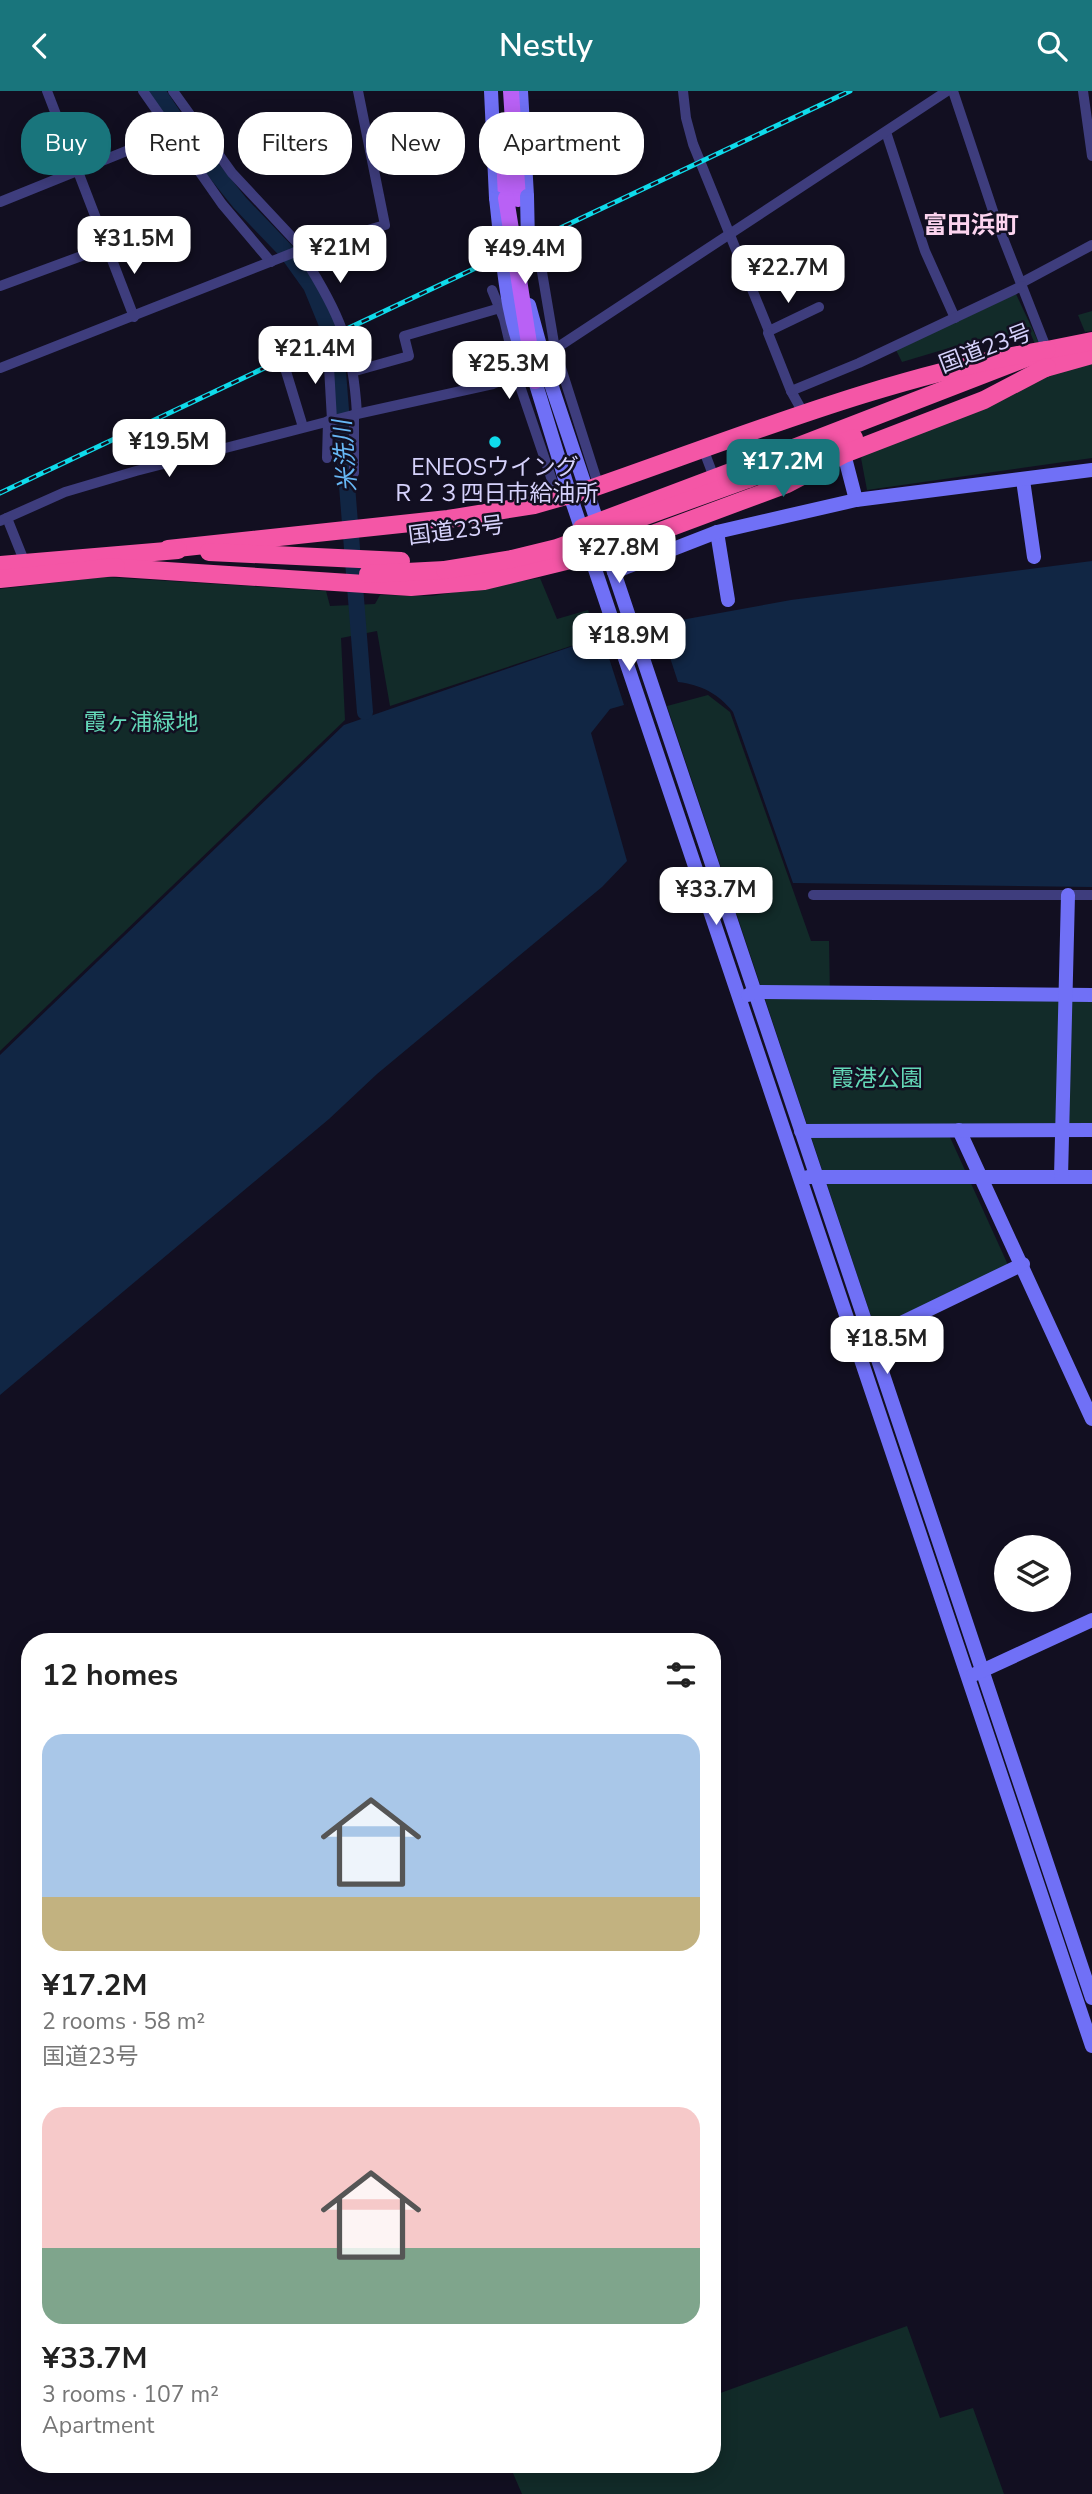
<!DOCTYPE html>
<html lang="en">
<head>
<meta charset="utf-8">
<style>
	:root { --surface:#fff; --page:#f6f6f6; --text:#222; --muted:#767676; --accent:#19757c }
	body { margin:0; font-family:"Nunito Sans","Noto Sans JP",sans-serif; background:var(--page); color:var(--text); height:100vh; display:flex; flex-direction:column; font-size:26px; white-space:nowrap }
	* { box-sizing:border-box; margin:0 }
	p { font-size:23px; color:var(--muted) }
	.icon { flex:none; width:38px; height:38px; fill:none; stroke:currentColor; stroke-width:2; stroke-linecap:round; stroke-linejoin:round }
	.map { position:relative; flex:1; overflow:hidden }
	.drawer { position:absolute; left:21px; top:1542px; width:700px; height:840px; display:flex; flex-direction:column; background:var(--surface); border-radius:28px; box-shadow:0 4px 18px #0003 }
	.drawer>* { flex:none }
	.top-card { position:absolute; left:21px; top:21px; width:700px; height:63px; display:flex; gap:14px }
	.controls { position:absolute; left:994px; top:1444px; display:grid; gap:14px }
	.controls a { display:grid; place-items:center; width:77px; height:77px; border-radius:50%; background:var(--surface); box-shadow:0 4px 18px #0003; font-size:35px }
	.price { position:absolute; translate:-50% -60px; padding:0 16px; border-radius:14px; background:#fff; color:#222; font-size:23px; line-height:46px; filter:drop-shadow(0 2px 4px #0008) }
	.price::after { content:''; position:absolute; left:50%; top:42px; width:21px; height:16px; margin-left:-10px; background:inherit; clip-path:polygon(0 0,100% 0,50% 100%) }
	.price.active { background:var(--accent); color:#fff }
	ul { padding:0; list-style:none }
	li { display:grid; align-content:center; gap:14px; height:371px; padding:0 21px }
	li span { display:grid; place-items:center; height:217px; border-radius:21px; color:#555 }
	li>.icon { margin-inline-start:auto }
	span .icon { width:126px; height:126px; fill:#fffc; stroke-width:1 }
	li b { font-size:30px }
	h2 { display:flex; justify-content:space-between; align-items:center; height:84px; padding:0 21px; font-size:30px }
	.chip { padding:0 24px; border-radius:28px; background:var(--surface); box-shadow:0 4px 18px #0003; font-size:24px; line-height:63px }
	.chip.active { background:var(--accent); color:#fff }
	header { display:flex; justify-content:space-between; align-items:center; height:91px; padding:0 21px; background:var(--accent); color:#fff; font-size:32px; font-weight:600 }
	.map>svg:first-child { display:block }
	.green { fill:#122b29 }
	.water { fill:#112644 }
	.pier { fill:#120f21 }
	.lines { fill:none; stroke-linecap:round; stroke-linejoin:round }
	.river { stroke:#112644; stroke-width:16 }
	.street { stroke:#3e3d7d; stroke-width:10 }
	.secondary { stroke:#7070f6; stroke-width:14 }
	.primary { stroke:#b961f5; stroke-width:16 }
	.highway { stroke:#f456a6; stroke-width:18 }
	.rail-casing { stroke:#0fdbeb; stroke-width:5 }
	.rail { stroke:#120f21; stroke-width:2.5; stroke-dasharray:8; stroke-linecap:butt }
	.secondary-bridge { stroke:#7070f6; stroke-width:14 }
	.primary-bridge { stroke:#b961f5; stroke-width:16 }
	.highway-bridge { stroke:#f456a6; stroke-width:18 }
	.poi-dot { fill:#0fdbeb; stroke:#120f21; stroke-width:2.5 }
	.labels { text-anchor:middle; stroke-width:5; stroke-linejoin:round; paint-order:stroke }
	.street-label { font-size:23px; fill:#d6d2fc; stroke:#120f21 }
	.poi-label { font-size:23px; fill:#d6d2fc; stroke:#120f21 }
	.park-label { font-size:23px; fill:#63d7b7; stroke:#120f21 }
	.neighbourhood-label { font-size:24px; font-weight:bold; fill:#fcd4ef; stroke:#120f21 }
	.water-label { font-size:24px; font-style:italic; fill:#67b7f5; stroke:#120f21 }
</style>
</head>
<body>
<header><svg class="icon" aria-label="back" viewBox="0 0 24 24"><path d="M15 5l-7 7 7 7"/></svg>Nestly<svg class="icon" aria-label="search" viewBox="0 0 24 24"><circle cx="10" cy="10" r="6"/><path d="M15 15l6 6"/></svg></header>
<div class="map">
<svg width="1092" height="2403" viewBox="0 0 1092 2403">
	<rect width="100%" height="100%" fill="#120f21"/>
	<g class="green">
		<polygon points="1016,203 1051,278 1092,270 1092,367 867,399 861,367 873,354 1046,280 1030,241 959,254 902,271 896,259"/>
		<polygon points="1092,220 1092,240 1085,241 1078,224"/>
		<polygon points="104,486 326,500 330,515 375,513 380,504 432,505 540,487 557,528 588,519 598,546 390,615 377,540 341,547 345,629 0,960 0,498"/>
		<polygon points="708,604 730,621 811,850 829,850 830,906 1092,910 1092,1033 944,1033 1008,1174 875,1237 667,615"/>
		<polygon points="907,2235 940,2327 973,2317 1004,2403 522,2403 512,2380 531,2373 712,2373 712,2305"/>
	</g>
	<g class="water">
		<path d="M1092 470V796L793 792 733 621C718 602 701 594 678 591L659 533 791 509Z"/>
		<polygon points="602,545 624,614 610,618 591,642 627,770 602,796 377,983 329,1028 0,1304 0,964 344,634"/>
	</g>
	<polygon class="pier" points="606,544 628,613 627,616 602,546"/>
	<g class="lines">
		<polyline class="river" points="157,0 191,51 240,112 286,160 311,195 336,256 365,621"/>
		<g class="street">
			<polyline points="47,0 134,226"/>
			<polyline points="143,0 222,113 271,171"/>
			<path d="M173 0 232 82 303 158V165C340 223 353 254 357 323"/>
			<polyline points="683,0 686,27 693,53 769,240 819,216"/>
			<polyline points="953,0 996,129 1047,259"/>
			<polyline points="1083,0 1092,65"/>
			<polyline points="886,41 925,160 955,227"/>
			<polyline points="0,111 171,42"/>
			<polyline points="540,169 555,258 599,396"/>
			<polyline points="1021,192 1092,154"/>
			<polyline points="0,195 106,156"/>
			<polyline points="492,199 504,228 519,292 558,407"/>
			<polyline points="768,242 791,300 805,325"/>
			<polyline points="324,257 329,276 332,329"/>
			<polyline points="0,277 303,158 385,134 358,0"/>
			<polyline points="285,277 303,336"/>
			<polyline points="355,280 409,265 404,245 500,217"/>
			<polyline points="791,300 859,272 1022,195"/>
			<polyline points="704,360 715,389"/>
			<polyline points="327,367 328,330"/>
			<polyline points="354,382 354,324"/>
			<polyline points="7,427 25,472"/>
			<polyline points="0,430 65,401 136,380 357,323 493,293 517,283 947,0"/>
			<polyline points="813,804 1092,804"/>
		</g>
		<g class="secondary">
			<polyline points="491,0 496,107"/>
			<polyline points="521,0 527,105"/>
			<polyline points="548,284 1092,1907"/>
			<polyline points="535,290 570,404 1092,1955"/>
			<polyline points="844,363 856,409"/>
			<polyline points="1023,389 1034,466"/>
			<polyline points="717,441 728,509"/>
			<polyline points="614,481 717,441 856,409 1092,379"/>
			<polyline points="748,904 756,901 1092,904"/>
			<polyline points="959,1039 1092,1328"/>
			<polyline points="801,1040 1092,1039"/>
			<polyline points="808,1086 1092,1086"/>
			<polyline points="1061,1086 1068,804"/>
			<polyline points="870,1247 1023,1173"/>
			<polyline points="973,1584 1092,1529"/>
		</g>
		<g class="primary">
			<polyline points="511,0 518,108"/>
			<polyline points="504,64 506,107"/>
		</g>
		<g class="highway">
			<polyline points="1038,279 1092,264"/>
			<polyline points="744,376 1047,259 1092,250"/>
			<polyline points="748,388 854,347"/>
			<path d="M168 458 448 428 534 414 587 399C735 348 893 283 1047 259"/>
			<polyline points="209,461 401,470"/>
			<polyline points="0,474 178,459"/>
			<polyline points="105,476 411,496 484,490 607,460 787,393 844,363 984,309 1047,276"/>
			<polyline points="368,483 445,479"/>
			<polyline points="0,488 116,476"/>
		</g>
		<defs>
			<polyline id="rail" points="0,402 850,0"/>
		</defs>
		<use href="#rail" class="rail-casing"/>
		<use href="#rail" class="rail"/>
		<g class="secondary-bridge">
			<path d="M496 107C503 166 505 233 533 286"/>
			<polyline points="524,180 522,165 528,152 527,105"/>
			<polyline points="529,214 548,284"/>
		</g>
		<polyline class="primary-bridge" points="506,107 535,290"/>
		<g class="highway-bridge">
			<polyline points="582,437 744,376"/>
			<polyline points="445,479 512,468 557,457 748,388"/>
		</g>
	</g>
	<circle class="poi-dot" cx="495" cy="351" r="7"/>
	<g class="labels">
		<g class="street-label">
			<text transform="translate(985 257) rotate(-21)" y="8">国道23号</text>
			<text transform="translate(456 439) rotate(-7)" y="8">国道23号</text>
		</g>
		<g class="poi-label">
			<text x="495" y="384">ENEOSウイング<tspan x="495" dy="26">Ｒ２３四日市給油所</tspan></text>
		</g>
		<g class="park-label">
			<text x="141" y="639">霞ヶ浦緑地</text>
			<text x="877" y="995">霞港公園</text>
		</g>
		<g class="neighbourhood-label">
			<text x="971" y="142">富田浜町</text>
		</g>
		<g class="water-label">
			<text transform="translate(345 365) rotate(-95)" y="8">米洗川</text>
		</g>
	</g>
</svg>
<div class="controls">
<a><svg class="icon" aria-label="layers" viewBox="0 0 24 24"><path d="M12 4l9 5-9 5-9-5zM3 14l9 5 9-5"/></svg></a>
</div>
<b class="price" style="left:134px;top:185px">¥31.5M</b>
<b class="price" style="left:340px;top:194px">¥21M</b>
<b class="price" style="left:525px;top:195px">¥49.4M</b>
<b class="price" style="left:788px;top:214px">¥22.7M</b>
<b class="price" style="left:315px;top:295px">¥21.4M</b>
<b class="price" style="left:509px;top:310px">¥25.3M</b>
<b class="price" style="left:169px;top:388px">¥19.5M</b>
<b class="price active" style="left:783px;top:408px">¥17.2M</b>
<b class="price" style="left:619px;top:494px">¥27.8M</b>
<b class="price" style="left:629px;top:582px">¥18.9M</b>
<b class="price" style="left:716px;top:836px">¥33.7M</b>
<b class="price" style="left:887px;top:1285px">¥18.5M</b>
<div class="top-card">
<a class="chip active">Buy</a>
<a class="chip">Rent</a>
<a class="chip">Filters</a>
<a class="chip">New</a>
<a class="chip">Apartment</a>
</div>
<section class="drawer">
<h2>12 homes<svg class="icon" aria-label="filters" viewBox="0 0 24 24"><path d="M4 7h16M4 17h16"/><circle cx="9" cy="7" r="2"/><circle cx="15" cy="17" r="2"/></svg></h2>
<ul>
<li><span style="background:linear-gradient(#a9c7e8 75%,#c2b280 0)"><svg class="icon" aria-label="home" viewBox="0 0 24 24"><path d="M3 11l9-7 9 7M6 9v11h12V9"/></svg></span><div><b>¥17.2M</b><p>2 rooms · 58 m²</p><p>国道23号</p></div></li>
<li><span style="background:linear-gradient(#f6c9c9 65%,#7fa58c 0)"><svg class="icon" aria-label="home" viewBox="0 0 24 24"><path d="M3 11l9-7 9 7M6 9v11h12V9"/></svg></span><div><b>¥33.7M</b><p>3 rooms · 107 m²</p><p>Apartment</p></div></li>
</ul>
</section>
</div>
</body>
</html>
